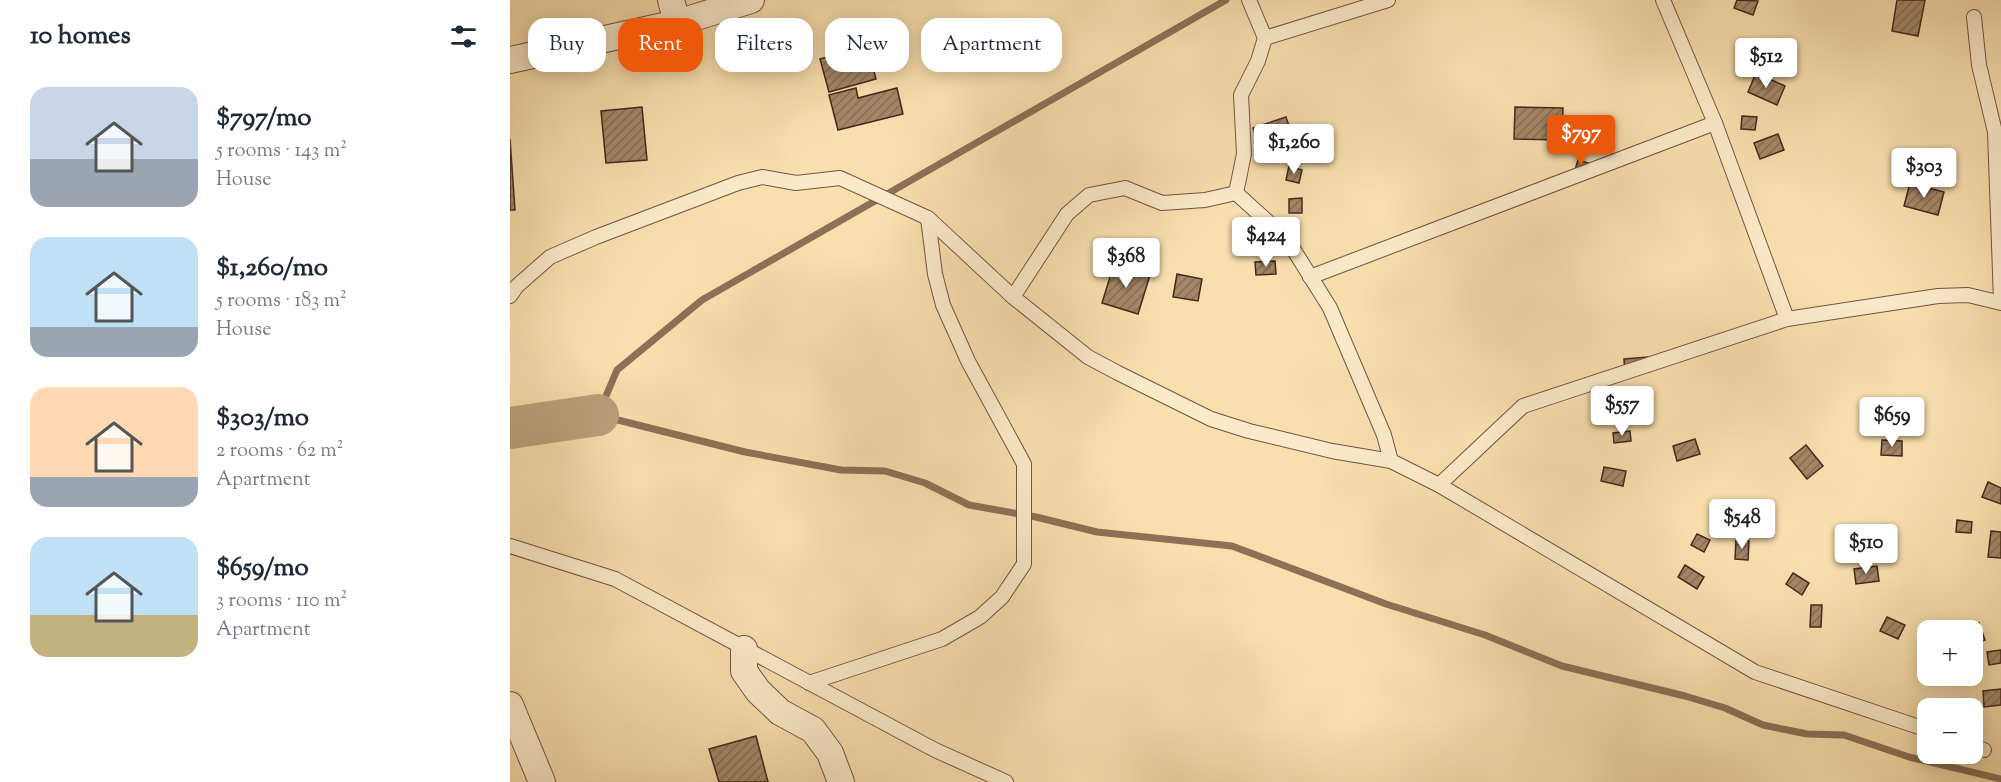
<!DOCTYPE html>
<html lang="en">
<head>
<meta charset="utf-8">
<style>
	:root { --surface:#fff; --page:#f2f2f3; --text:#1f2937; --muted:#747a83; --accent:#ea580c }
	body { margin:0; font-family:"Sorts Mill Goudy",serif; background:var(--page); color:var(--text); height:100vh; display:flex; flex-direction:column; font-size:22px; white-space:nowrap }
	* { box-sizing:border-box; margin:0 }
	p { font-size:20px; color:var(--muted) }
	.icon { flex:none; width:33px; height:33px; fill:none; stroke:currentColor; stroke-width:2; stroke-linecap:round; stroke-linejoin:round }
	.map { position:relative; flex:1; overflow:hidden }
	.sheet { display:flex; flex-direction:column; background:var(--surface); width:510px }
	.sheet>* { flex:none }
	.guide { position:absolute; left:18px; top:18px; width:570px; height:54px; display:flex; gap:12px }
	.tools { position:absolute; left:1407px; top:620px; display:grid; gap:12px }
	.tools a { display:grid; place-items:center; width:66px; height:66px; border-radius:12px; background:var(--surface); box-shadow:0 3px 15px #0003; font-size:30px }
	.price { position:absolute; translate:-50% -51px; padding:0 14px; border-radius:6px; background:#fff; color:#222; font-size:20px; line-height:39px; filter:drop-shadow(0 2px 3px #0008) }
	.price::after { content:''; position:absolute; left:50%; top:36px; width:18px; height:14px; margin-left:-9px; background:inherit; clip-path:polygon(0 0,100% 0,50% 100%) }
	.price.selected { background:var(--accent); color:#fff }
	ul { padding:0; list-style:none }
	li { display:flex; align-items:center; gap:18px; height:150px; padding:0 30px }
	li span { display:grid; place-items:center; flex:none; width:168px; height:120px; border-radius:18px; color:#555 }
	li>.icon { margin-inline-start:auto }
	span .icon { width:72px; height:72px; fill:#fffc; stroke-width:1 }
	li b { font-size:26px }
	h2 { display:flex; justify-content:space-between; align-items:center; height:72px; padding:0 30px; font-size:26px }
	.chip { padding:0 21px; border-radius:18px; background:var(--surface); box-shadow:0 3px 15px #0003; font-size:21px; line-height:54px }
	.chip.selected { background:var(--accent); color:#fff }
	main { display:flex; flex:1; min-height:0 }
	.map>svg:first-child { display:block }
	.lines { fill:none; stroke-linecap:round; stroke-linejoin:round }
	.stream { stroke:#8d7056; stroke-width:7 }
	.river { stroke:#bca07c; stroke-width:42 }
	.building { fill:url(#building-hatch); stroke:#47271c; stroke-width:1.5 }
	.lane-casing { stroke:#745540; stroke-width:16 }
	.street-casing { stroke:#745540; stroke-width:28 }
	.lane { stroke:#fbeaca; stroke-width:14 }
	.street { stroke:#fbeaca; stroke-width:26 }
</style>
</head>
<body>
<main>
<section class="sheet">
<h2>10 homes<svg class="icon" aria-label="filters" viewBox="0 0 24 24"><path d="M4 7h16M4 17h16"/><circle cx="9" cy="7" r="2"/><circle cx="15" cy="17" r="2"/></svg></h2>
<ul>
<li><span style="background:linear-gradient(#c9d6e8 60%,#9aa5b1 0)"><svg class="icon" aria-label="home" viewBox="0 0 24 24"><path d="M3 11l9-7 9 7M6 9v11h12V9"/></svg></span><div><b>$797/mo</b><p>5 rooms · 143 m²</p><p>House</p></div></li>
<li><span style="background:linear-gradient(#bfe0f5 75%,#9aa5b1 0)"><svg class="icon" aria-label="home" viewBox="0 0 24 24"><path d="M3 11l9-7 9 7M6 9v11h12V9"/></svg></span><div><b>$1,260/mo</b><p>5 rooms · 183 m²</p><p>House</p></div></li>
<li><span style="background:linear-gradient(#ffd9b3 75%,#9aa5b1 0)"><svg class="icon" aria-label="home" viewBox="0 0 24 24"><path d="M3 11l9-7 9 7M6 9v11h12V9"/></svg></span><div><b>$303/mo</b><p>2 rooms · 62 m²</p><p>Apartment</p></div></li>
<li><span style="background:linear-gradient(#bfe0f5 65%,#c2b280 0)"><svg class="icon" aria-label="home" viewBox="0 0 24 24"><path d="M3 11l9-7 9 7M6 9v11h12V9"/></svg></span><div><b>$659/mo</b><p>3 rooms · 110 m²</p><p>Apartment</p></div></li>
</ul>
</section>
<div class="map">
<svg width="1491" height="782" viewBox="0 0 1491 782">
	<defs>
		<pattern id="building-hatch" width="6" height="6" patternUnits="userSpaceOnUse" patternTransform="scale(1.5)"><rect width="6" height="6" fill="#a48768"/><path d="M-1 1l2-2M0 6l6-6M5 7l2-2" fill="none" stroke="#876e55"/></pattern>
	</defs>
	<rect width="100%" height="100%" fill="#f9dfae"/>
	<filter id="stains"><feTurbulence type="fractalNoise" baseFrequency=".00333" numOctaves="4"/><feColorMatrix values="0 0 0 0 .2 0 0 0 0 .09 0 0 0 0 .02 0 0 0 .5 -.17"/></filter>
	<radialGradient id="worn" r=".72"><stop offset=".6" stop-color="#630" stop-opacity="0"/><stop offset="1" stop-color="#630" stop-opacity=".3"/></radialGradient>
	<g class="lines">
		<polyline class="stream" points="716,0 192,300 107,370 88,415 235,452 331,470 375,471 415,483 459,505 526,517 587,532 722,546 876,604 975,635 1052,666 1175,696 1215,708 1253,725 1297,734 1334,735 1399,757 1491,779"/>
		<polyline class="river" points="0,428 88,415"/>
	</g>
	<g class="building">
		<polygon points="1227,0 1248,1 1243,15 1224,8"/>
		<polygon points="1387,0 1415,0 1408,36 1382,31"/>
		<polygon points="357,46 366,79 319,92 310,59"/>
		<polygon points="1246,73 1275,86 1267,105 1238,92"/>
		<polygon points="346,88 348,98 387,88 393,114 328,130 319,95"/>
		<polygon points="132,107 137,160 96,163 91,111"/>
		<polygon points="1005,107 1053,108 1052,140 1004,139"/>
		<polygon points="1232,116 1247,117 1245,130 1231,129"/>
		<polygon points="776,117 783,138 749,148 743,128"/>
		<polygon points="1268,134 1274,150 1250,159 1244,143"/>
		<polygon points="0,139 5,210 0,210"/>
		<polygon points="1068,160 1081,164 1064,173"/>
		<polygon points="779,166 792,170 789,183 776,180"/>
		<polygon points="1400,183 1434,192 1428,215 1394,206"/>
		<polygon points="792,198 792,213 779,213 779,199"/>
		<polygon points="765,261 766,274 746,275 745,262"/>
		<polygon points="604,264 640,275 628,314 592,303"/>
		<polygon points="667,274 692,279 688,301 663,297"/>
		<polygon points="1138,357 1139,372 1115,374 1114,359"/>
		<polygon points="1120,431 1121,441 1104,443 1103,433"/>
		<polygon points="1185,439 1190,454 1167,461 1163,446"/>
		<polygon points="1372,440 1392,441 1392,456 1371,455"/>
		<polygon points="1296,445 1313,466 1297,479 1280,458"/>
		<polygon points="1094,467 1116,471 1113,486 1091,481"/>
		<polygon points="1478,482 1491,488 1491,504 1472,497"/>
		<polygon points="1447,520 1462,522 1461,533 1446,532"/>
		<polygon points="1481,531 1491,532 1491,558 1478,557"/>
		<polygon points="1187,534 1200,540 1194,552 1181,545"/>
		<polygon points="1226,540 1239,541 1238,560 1225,559"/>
		<polygon points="1175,565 1194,577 1187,589 1168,577"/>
		<polygon points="1367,566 1369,581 1346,584 1344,569"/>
		<polygon points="1283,573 1299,583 1292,595 1276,584"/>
		<polygon points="1301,605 1312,605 1311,627 1300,627"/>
		<polygon points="1377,617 1395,625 1388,639 1370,631"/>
		<polygon points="1469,623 1475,640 1462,644 1462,630 1449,630"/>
		<polygon points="1491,650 1491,663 1479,665 1477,652"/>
		<polygon points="1491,689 1491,705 1474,707 1473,691"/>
		<polygon points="246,736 258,782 209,782 199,749"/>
	</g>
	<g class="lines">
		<defs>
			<g id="lane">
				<polyline points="1464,17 1469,65 1485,132 1491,301"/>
				<polyline points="755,38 878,0"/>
				<polyline points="726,193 777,239 820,308 874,435 881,461"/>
				<polyline points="800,277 1205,123 1153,0"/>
				<polyline points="0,296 7,286 40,257 86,237 228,183 252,177 286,183 330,178 418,218 503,297 578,357 608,373 701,419 739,431 822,451 881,461 929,485 1245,672 1418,730"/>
				<polyline points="503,297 557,214 579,195 615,188 652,203 695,200 726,193 734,154 731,95 748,61 755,38 739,0"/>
				<polyline points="1277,319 1428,296 1458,295 1491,303"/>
				<polyline points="929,485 1013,406 1277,319 1205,123"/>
				<polyline points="0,546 105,579 425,750 496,782"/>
				<polyline points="299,683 432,639 470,617 492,597 514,564 514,464 458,361 433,305 425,274 418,218"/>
				<polyline points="1462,746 1474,750"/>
			</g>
			<g id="street">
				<polyline points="161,0 167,23"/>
				<polyline points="0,60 167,23 241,0"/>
				<polyline points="234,649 234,671 248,691 270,712 303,730 320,753 331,782"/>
				<polyline points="0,705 32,782"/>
			</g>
		</defs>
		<use href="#lane" class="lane-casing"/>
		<use href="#street" class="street-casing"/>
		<use href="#lane" class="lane"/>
		<use href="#street" class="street"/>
	</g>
	<rect width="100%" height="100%" filter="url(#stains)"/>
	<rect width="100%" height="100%" fill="url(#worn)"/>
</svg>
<div class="tools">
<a>+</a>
<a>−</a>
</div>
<b class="price" style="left:1256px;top:89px">$512</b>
<b class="price selected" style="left:1071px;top:166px">$797</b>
<b class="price" style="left:784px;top:175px">$1,260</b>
<b class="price" style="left:1414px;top:199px">$303</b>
<b class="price" style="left:756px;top:268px">$424</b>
<b class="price" style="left:616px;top:289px">$368</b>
<b class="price" style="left:1112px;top:437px">$557</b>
<b class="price" style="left:1382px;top:448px">$659</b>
<b class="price" style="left:1232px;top:550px">$548</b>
<b class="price" style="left:1356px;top:575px">$510</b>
<div class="guide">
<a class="chip">Buy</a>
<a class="chip selected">Rent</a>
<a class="chip">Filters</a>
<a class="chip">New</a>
<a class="chip">Apartment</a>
</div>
</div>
</main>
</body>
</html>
